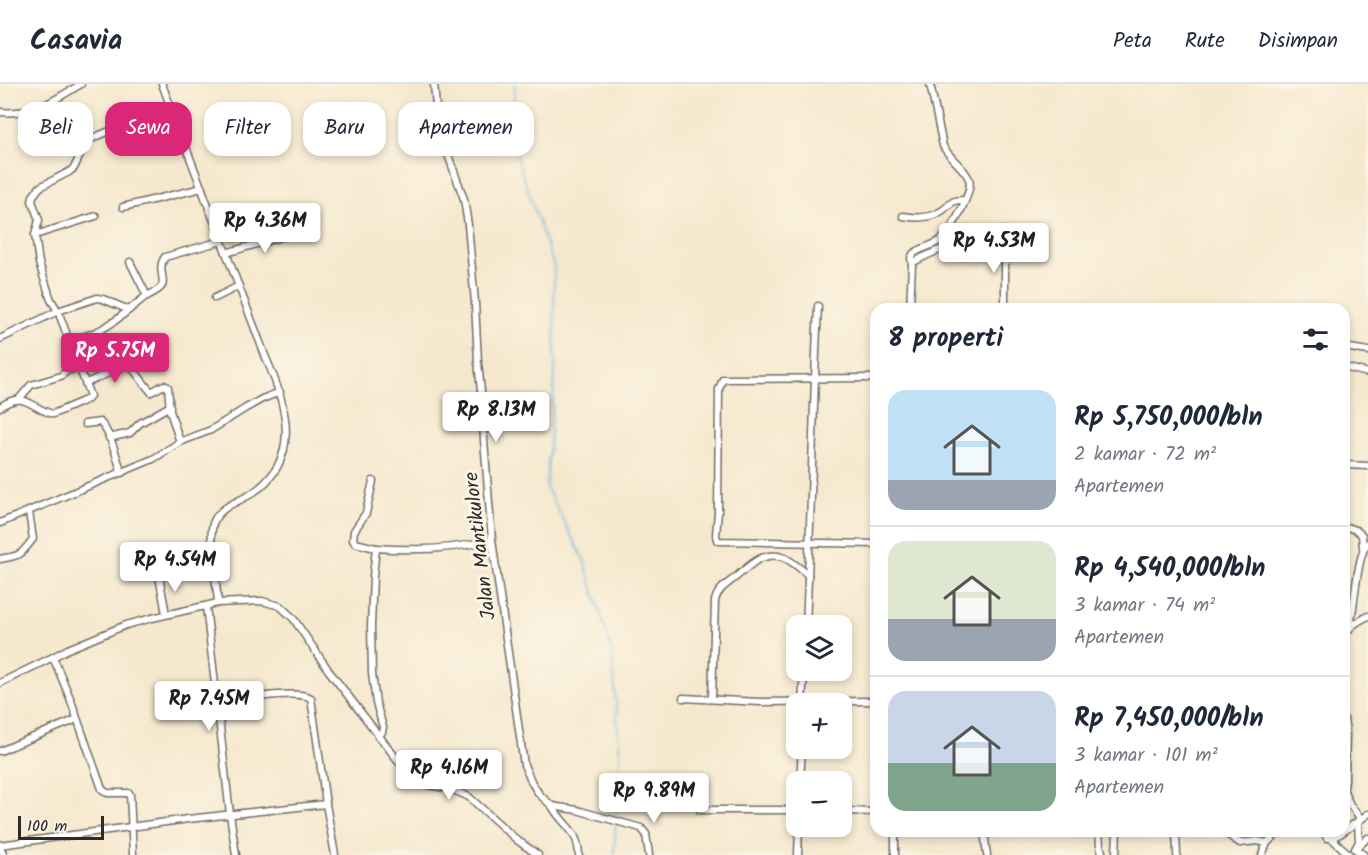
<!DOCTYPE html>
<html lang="id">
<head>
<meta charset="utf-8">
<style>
	:root { --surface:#fff; --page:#f2f2f3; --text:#1f2937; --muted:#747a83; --line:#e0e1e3; --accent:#db2777 }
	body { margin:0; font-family:Kalam,sans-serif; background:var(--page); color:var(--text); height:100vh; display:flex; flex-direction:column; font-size:22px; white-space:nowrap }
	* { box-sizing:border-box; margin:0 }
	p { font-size:20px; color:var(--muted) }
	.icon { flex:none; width:33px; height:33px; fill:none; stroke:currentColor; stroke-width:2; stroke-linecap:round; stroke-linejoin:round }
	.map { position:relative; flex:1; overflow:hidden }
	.side { position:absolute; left:870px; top:219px; width:480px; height:534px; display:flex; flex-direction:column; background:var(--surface); border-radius:18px; box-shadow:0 3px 9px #0003 }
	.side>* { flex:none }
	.top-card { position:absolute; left:18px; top:18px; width:570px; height:54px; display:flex; gap:12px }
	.fabs { position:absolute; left:786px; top:531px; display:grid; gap:12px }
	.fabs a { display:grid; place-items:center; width:66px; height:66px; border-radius:12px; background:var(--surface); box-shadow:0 3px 9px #0003; font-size:30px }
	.scale { position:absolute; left:18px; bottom:15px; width:86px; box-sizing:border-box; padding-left:6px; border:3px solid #2b2b2b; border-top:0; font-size:16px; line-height:21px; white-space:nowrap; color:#2b2b2b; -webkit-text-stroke:4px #fcf5e5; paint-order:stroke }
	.price { position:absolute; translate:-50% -51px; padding:0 14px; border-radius:6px; background:#fff; color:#222; font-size:20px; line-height:39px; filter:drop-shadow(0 2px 3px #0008) }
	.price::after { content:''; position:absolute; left:50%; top:36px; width:18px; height:14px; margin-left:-9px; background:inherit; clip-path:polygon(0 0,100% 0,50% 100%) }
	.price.on { background:var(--accent); color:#fff }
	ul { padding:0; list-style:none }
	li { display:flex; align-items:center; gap:18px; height:150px; padding:0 18px }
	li+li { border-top:2px solid var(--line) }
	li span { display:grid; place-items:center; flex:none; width:168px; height:120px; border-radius:18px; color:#555 }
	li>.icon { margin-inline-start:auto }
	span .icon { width:72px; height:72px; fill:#fffc; stroke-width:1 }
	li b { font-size:26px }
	h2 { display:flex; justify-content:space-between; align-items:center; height:72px; padding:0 18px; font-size:26px }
	.pill { padding:0 21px; border-radius:18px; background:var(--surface); box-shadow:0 3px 9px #0003; font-size:21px; line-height:54px }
	.pill.on { background:var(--accent); color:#fff }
	header { display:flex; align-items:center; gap:36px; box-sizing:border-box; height:84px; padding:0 30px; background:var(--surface); border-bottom:2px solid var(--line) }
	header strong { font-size:28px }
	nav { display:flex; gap:33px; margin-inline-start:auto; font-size:21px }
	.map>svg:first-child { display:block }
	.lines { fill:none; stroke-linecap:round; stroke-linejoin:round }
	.stream { stroke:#65b3df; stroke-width:1.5 }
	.street-casing { stroke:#726d64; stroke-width:9 }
	.street { stroke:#fff; stroke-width:6 }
	.labels { text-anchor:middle; stroke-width:6; stroke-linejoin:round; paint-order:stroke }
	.street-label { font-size:20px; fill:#2b2b2b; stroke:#fcf5e5 }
</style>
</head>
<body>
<header>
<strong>Casavia</strong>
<nav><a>Peta</a><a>Rute</a><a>Disimpan</a></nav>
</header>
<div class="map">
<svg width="1368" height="771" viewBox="0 0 1368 771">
	<rect width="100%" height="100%" fill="#fcf5e5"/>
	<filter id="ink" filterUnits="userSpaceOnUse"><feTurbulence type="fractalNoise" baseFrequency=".0167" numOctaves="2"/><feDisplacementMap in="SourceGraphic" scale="12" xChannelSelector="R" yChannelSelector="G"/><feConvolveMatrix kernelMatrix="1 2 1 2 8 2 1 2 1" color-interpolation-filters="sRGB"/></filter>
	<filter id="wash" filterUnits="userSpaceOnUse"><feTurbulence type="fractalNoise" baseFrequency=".008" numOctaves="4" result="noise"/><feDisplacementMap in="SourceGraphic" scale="24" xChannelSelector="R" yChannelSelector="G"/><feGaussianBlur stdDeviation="1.35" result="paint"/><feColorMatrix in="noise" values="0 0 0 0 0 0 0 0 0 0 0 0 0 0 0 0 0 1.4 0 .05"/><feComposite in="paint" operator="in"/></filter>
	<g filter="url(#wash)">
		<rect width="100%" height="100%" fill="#f5e8ce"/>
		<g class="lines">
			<g class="stream">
				<polyline points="515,0 511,57 554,183 555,294 546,403 584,476 612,567 620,673 616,733"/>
				<polyline points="614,771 616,738"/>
			</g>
		</g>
	</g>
	<g filter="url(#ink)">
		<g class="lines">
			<defs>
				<g id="street">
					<path d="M162 0 266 274C287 322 303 376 251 410 238 418 221 422 214 437 207 451 217 500 218 519"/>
					<polyline points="434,0 437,35 442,54 464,115 468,141 475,219 478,278 482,317 484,356 492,456 524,681 532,699 539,710 552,722 577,726 641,744 646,750 649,771"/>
					<path d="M0 28C33 31 54 17 81 0"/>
					<polyline points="123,123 202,104"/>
					<path d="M903 132C914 134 928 134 938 129 951 123 948 115 965 116"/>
					<polyline points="35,151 96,132"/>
					<polyline points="226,169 298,148"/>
					<polyline points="130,178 147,212"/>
					<path d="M912 179C937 165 975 152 1003 147L1004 148 1005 155V225"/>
					<polyline points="215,214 239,202"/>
					<path d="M910 225 912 179 911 174 913 170C922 163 934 162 942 155 951 148 974 106 969 95 964 83 949 74 943 62L930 0"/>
					<polyline points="0,255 58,227 97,214 103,215 129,226"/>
					<path d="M69 256C77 254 84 253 91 250 112 242 127 227 145 213 150 210 157 208 161 203 167 197 156 185 165 173L221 157"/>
					<polyline points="1344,263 1368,267"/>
					<polyline points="129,280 151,308 164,301 168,303 170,327 180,358"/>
					<polyline points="1344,283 1368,289"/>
					<polyline points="876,294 723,295 719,305 718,428 716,451 717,456 720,457 876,460"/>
					<polyline points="86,299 134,278"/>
					<polyline points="19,315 31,301 61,292 67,287 79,283"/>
					<path d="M0 323C25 305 31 325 53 330L88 315 90 312 58 227 51 216 39 179 35 151 39 136 32 117 33 112 40 103 69 88 74 84 85 61 91 55 128 39 173 26"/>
					<polyline points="1344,337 1344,340"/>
					<path d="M85 340 100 338C112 351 116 373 122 389"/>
					<polyline points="109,354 130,349 140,339 170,322"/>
					<polyline points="1344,381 1368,382"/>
					<polyline points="373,397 366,429 354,447 353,456 355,459 376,464"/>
					<polyline points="0,439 153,375 180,358 211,346 246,324 262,315 280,308"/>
					<polyline points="1344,442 1356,446 1362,451 1363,464"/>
					<path d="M0 475C21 471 19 473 33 455L29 428"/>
					<polyline points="159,492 166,530"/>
					<polyline points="206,522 230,730 236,771"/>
					<path d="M806 542C811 435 813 328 818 222"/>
					<path d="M1349 545C1355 525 1356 471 1368 459"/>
					<path d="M1344 555C1348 542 1357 538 1368 532"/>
					<polyline points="53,573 70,614 102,705 107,709 128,709 130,710 133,771"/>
					<polyline points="0,599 53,573 68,565 126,541 152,534 218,519 262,517 280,522 293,534 329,587 413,696 417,699 451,705 469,713 517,756 538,771"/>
					<polyline points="683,614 760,618 876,617"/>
					<path d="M712 615 715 517C717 506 727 500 736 493 750 481 765 465 785 474 793 478 801 485 808 491"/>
					<path d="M217 618C237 616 297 605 311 614L326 720 335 771"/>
					<polyline points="802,619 804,586"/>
					<polyline points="1344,635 1346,648 1345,696 1344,703"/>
					<path d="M378 653 382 648 383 643 376 619 372 590 371 542 373 492 376 464C414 467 455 465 492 456"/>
					<polyline points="0,667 77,635"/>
					<polyline points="800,698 802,664"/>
					<polyline points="1344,707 1350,721 1361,735"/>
					<path d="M552 722C563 742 578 745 579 771"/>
					<polyline points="700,726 796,726"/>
					<polyline points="842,727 876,728"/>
					<polyline points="1358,737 1359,758 1355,765 1364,771"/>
					<polyline points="984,747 987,771"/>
					<polyline points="1099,747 1100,762 1103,771"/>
					<polyline points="1176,747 1177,771"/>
					<polyline points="1222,747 1240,759 1257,757 1267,759"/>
					<polyline points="1323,747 1327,754 1331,754 1340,750 1368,730"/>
					<polyline points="1331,754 1350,771"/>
					<polyline points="0,761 188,735 326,720"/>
					<polyline points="0,763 4,771"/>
					<polyline points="1357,763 1368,754"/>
					<polyline points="798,771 799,742"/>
					<polyline points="895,771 895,747"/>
					<polyline points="1116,771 1117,747"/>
					<polyline points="1262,771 1267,759 1280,747"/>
				</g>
			</defs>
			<use href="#street" class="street-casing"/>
			<use href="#street" class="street"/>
		</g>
	</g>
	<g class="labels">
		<g class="street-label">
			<text transform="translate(479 462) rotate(-97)" y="7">Jalan Mantikulore</text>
		</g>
	</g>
</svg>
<div class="fabs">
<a><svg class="icon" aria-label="layers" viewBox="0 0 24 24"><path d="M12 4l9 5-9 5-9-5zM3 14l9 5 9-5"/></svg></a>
<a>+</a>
<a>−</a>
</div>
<div class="scale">100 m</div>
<b class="price" style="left:265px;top:170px">Rp 4.36M</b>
<b class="price" style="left:994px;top:190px">Rp 4.53M</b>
<b class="price on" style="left:115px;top:300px">Rp 5.75M</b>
<b class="price" style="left:496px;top:359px">Rp 8.13M</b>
<b class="price" style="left:175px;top:509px">Rp 4.54M</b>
<b class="price" style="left:209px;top:648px">Rp 7.45M</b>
<b class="price" style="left:449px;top:717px">Rp 4.16M</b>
<b class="price" style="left:654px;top:740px">Rp 9.89M</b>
<div class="top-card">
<a class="pill">Beli</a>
<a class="pill on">Sewa</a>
<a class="pill">Filter</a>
<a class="pill">Baru</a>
<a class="pill">Apartemen</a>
</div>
<section class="side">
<h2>8 properti<svg class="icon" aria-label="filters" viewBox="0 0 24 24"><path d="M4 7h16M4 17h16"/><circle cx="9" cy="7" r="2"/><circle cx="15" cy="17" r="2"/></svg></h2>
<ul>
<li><span style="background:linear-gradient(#bfe0f5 75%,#9aa5b1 0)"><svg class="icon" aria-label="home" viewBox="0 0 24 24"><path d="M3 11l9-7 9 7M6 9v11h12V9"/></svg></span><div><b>Rp 5,750,000/bln</b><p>2 kamar · 72 m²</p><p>Apartemen</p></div></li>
<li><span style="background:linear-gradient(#dfe7d0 65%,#9aa5b1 0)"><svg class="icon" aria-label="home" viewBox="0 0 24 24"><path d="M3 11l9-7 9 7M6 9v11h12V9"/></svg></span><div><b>Rp 4,540,000/bln</b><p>3 kamar · 74 m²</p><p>Apartemen</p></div></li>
<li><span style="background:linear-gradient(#c9d6e8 60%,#7fa58c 0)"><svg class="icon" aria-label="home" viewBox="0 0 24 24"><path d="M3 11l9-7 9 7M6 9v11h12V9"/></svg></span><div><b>Rp 7,450,000/bln</b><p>3 kamar · 101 m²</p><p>Apartemen</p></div></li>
</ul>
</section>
</div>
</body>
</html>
